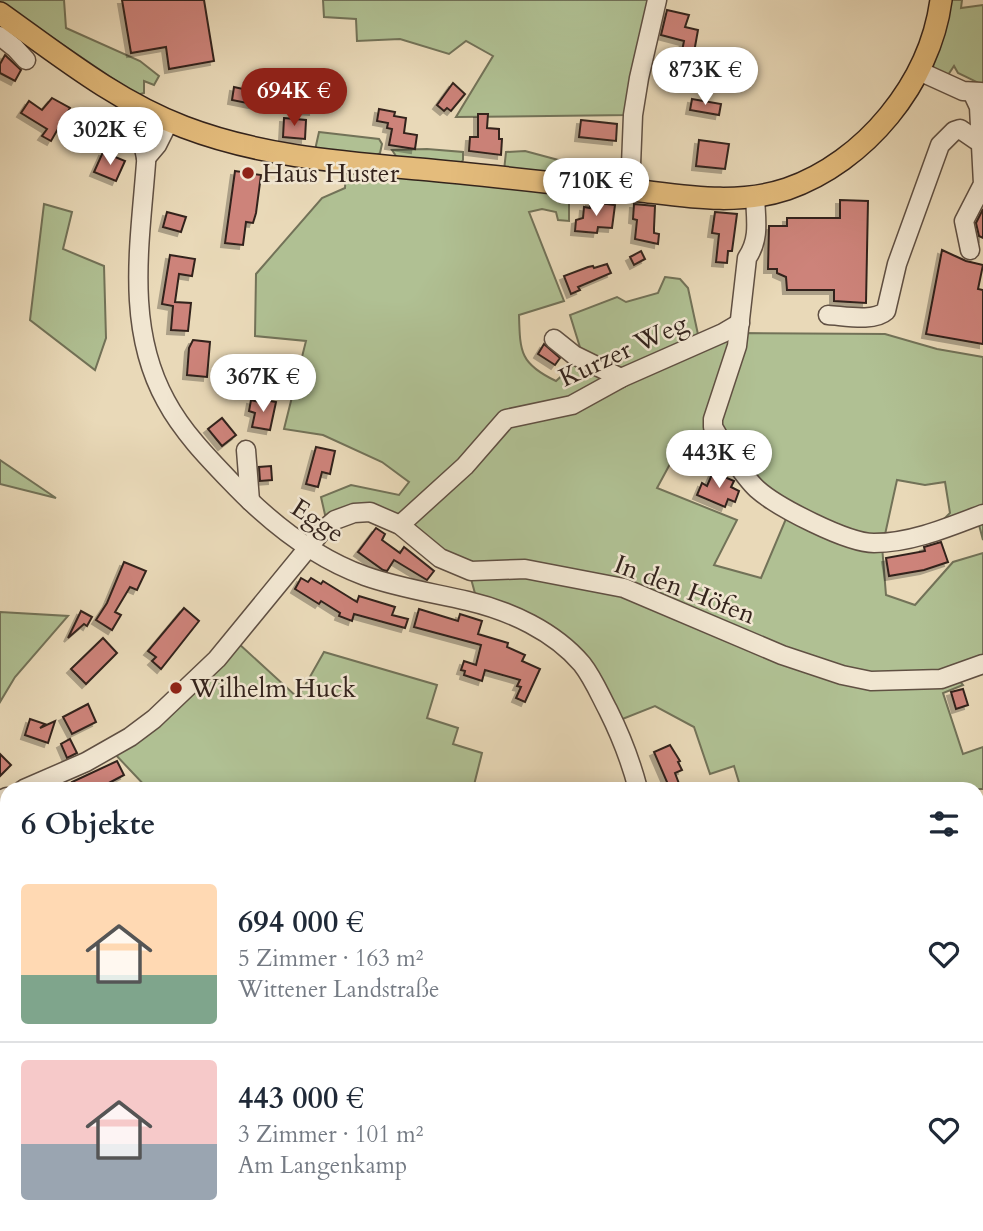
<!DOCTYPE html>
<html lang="de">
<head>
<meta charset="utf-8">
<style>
	:root { --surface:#fff; --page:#f6f6f7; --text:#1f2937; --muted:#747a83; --line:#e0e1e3; --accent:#8f2418 }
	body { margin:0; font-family:Cardo,serif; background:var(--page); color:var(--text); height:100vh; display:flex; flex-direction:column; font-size:26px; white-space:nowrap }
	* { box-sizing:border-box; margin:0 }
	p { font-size:23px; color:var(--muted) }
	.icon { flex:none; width:38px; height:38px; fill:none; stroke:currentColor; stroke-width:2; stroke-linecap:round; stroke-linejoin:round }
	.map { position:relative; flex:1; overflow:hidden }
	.sheet { position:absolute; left:0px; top:782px; width:984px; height:450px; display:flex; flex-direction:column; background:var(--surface); border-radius:21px 21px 0 0; box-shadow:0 4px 18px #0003 }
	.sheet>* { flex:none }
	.price { position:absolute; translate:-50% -60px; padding:0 16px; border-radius:24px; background:#fff; color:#222; font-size:23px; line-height:46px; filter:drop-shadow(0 2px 4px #0008) }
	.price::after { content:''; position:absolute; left:50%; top:42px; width:21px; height:16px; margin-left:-10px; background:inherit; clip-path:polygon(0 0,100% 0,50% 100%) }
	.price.on { background:var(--accent); color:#fff }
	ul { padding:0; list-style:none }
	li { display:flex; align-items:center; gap:21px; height:175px; padding:0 21px }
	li+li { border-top:2px solid var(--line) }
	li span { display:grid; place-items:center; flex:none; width:196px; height:140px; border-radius:7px; color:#555 }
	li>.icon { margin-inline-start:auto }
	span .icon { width:84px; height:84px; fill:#fffc; stroke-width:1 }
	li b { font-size:30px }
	h2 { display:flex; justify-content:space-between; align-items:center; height:84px; padding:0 21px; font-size:30px }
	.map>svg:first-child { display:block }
	.green { fill:#b0c093; stroke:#727258; stroke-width:2 }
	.building { fill:#cd837a; stroke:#33231c; stroke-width:2; filter:url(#shadow) }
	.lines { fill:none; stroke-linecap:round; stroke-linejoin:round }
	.minor-casing { stroke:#605043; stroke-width:21 }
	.major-casing { stroke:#33231c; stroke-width:24 }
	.minor { stroke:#f1e6d1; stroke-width:18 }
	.major { stroke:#e4bc7c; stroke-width:21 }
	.poi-dot { fill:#8f2418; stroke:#f1e6d1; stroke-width:2.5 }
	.labels { text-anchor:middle; stroke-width:5; stroke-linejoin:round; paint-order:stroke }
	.poi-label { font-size:26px; fill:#33231c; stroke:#f1e6d1; text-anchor:start }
	.street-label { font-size:26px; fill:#33231c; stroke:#f1e6d1 }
</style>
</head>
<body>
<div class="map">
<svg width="983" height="1231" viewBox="0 0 983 1231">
	<defs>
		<filter id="shadow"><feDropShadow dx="-4" dy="4" stdDeviation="0" flood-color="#0004"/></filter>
	</defs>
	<rect width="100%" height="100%" fill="#e9d9b8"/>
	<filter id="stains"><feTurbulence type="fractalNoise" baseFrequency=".00286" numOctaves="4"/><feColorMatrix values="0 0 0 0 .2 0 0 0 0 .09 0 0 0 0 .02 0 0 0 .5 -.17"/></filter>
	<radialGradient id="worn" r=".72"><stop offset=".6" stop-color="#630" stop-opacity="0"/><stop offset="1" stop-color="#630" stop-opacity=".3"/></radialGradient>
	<g class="green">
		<polygon points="0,0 64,0 66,28 140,61 159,76 154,85 144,81 144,93 137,95 0,2"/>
		<polygon points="323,0 651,0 629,115 456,117 493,56 466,41 449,54 400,39 357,41 356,19 324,17"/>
		<polygon points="948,0 962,0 961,8 983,5 983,85 958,73 954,66 946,78 930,64"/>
		<polygon points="319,132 379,139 382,144 380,153 373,157 315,150"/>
		<polygon points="427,149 463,152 463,160 458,167 400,162 392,150"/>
		<polygon points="525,151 577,165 583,168 550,177 504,171 506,152"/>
		<path d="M346 169 569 191V221L558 220 556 212 542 209 529 212 564 301 519 315C520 352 520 364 556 381L579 360 616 377 502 427 736 330 711 432 677 451 657 488 737 520 714 565 761 578 788 514 882 546 886 595 915 605 953 562 983 553V659L958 679 963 685 943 693 963 754 983 747V789H741L734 766 710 774 694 727 655 706 620 720 594 672 476 597 470 575 399 519H326L321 497 351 485 399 495 409 482 382 462 323 435 284 429 306 341 255 336 256 274 322 198 345 188Z"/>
		<polygon points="44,204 72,212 63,249 104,266 106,338 95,370 30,320"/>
		<polygon points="665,277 680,279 688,288 699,339 621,374 583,357 570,315 617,297 626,302 658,293"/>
		<polygon points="741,333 885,334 937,349 983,357 983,540 975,510 935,528 950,513 945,482 925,485 897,480 884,539 840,531 757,483 717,421"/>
		<polygon points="0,460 56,498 0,484"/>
		<polygon points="0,612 68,616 15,677 0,702"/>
		<polygon points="238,643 298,698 324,652 437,685 427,718 458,728 453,744 482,753 473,789 148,789 114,753"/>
		<polygon points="0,840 7,843 7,965 0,969"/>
		<polygon points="976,955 978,959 983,957 983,1064 977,1068"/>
		<polygon points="983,1187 983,1231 929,1231 926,1225 976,1225 977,1190"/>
		<rect x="218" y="1225" width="149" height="6"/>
	</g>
	<g class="building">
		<polygon points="122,0 204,0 214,61 169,69 166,47 131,53"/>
		<polygon points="667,10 689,15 685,27 698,30 693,58 681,56 684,41 661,35"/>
		<polygon points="5,55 21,70 15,81 0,73 0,64"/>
		<polygon points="453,83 465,94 451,111 447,108 444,111 437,105"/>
		<polygon points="234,87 265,94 262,106 232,100"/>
		<polygon points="305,92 314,93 313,111 303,110"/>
		<polygon points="52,98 70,108 51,141 42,136 47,129 21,113 29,101 42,110"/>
		<polygon points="692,99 721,104 719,115 690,110"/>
		<polygon points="379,109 395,112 394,116 406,118 404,133 417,135 415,149 389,145 392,129 387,128 388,123 377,121"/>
		<polygon points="478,114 488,114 487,128 499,129 499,139 502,139 501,155 469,151 470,137 478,137"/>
		<polygon points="87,118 118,135 112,149 80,133"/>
		<polygon points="284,118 306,120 305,139 283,137"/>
		<polygon points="581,120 617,124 616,141 579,137"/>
		<polygon points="699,140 729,144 725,169 696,166"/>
		<polygon points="103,152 125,161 116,181 94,172"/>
		<polygon points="235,171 261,175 256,213 253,223 246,222 243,245 225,243"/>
		<polygon points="840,200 868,201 866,303 834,301 834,290 787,290 786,277 777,273 777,269 768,269 769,226 787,226 787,218 840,218"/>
		<polygon points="590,202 615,205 612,228 598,227 597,233 575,231 576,220 583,218 584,207 590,208"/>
		<polygon points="634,204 655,206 654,228 654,233 659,234 658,244 635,239 637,220 633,219"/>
		<polygon points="983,209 983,238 979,236 976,223"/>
		<polygon points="167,212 186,217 181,232 163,227"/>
		<polygon points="715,212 737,214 732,251 728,251 727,263 716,262 719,234 712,233"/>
		<polygon points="942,250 966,261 983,265 978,289 983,290 983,344 926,334"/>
		<polygon points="641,251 645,259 634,265 630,257"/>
		<polygon points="170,255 195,259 192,276 179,274 175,302 191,303 188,331 171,330 173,306 162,304"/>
		<polygon points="607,264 611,273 578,287 580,290 571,294 564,276 588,267 593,266 594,268"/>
		<polygon points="193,340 210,342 207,377 187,375 189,348"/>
		<polygon points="544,344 560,358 555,365 538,354"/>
		<polygon points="259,399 276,402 270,430 252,427 255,413 249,411 251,400 259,402"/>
		<polygon points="222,418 236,435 222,446 208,429"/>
		<polygon points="316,447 335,451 330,474 322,472 318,487 306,484"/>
		<polygon points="271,466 272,480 260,481 259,467"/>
		<polygon points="713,472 734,481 731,487 739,491 735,502 728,499 725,507 697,495 702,483 707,486"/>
		<polygon points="376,528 385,534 382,540 400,553 404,547 434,571 427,580 394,560 387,571 383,570 358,552"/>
		<polygon points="941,542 948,562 924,570 889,576 886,558 925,551 924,547"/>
		<polygon points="124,562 146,571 137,590 130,587 115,612 121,615 112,630 96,620 107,603"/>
		<polygon points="301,578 308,582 311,578 321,584 323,581 357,602 359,596 395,607 392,615 408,619 405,628 354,614 352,621 339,616 340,613 321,601 319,604 295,589"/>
		<polygon points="184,608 199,621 161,669 152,661 156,657 148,651"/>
		<polygon points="419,609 458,621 460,614 482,621 478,634 508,643 507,647 525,655 522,661 540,669 525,702 516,698 521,687 517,686 520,680 485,670 482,681 464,675 465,671 461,670 464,661 476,665 481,645 414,627"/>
		<polygon points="81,611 92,617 87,626 84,624 68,638"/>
		<polygon points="103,638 117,653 86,684 71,669"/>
		<polygon points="963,689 968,705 956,709 951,692"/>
		<polygon points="88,704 96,722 72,734 63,717"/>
		<polygon points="30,719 45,724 40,728 55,721 48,743 25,735"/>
		<polygon points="70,739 77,753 67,758 61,744"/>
		<polygon points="670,745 680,761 678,762 682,770 675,773 681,789 670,789 654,752"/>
		<polygon points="0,754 11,765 0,776"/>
		<polygon points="117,761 124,775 107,784 110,789 75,789 72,782"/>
	</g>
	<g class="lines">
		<defs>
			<g id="minor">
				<polyline points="0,36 15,48 26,60"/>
				<polyline points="919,71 963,91 981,92"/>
				<path d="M146 110C145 121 143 132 143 142 143 149 147 155 146 163 140 243 125 327 166 401 183 433 211 461 236 487 273 525 315 558 365 576 399 588 434 593 468 601 510 611 554 631 582 664 593 678 600 695 608 710 621 736 631 762 638 789"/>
				<polyline points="146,158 157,145 169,121"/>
				<polyline points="630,190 633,115 639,78 657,0"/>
				<path d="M755 197C756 220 760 239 747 258L737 346 713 419V427C722 443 744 477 757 489 777 507 847 543 874 543 911 543 949 527 983 514"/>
				<polyline points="970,250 964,221 983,184 979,107 972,92"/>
				<path d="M828 315C845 316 874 322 886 311L897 264 940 145 954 131 960 129 976 140"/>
				<polyline points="554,339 574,355 621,378"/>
				<polyline points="246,450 250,501"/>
				<polyline points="400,525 465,466 506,419 572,405 621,378 723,333 740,323"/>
				<polyline points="24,789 86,762 130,737 154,719 217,659 321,532 335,520 354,513 370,512 400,525 440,558 471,571 525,569 624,588 782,655 842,675 871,681 941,679 983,664"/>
				<polyline points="0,800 7,797"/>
				<polyline points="0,988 7,1015"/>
				<polyline points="649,1225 650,1231"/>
				<polyline points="917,1225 921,1231"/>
				<polyline points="45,1231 46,1225"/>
			</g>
			<path id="major" d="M0 13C59 55 116 101 184 127 260 156 339 162 419 169 464 173 509 178 554 183 583 185 612 188 641 191 690 197 739 205 787 189 865 162 930 83 941 0"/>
		</defs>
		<use href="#minor" class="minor-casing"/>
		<use href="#major" class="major-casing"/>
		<use href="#minor" class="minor"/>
		<use href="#major" class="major"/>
	</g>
	<g class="poi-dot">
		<circle cx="248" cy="173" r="7"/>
		<circle cx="176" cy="688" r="7"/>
	</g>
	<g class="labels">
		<g class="poi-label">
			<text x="262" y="182">Haus Huster</text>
			<text x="190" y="697">Wilhelm Huck</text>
		</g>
		<g class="street-label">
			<text transform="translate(623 350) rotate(-25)" y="9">Kurzer Weg</text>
			<text transform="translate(318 520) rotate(33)" y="9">Egge</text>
			<text transform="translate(685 589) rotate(21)" y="9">In den Höfen</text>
		</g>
	</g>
	<rect width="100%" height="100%" filter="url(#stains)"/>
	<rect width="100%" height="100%" fill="url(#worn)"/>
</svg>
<b class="price" style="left:705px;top:107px">873K €</b>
<b class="price on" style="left:294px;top:128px">694K €</b>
<b class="price" style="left:110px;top:167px">302K €</b>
<b class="price" style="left:596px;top:218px">710K €</b>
<b class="price" style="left:263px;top:414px">367K €</b>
<b class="price" style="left:719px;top:490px">443K €</b>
<section class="sheet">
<h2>6 Objekte<svg class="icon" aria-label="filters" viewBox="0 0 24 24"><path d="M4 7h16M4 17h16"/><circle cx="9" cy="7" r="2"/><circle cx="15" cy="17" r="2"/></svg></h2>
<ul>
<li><span style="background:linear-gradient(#ffd9b3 65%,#7fa58c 0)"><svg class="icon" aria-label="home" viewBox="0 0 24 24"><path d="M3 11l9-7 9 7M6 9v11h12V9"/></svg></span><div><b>694 000 €</b><p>5 Zimmer · 163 m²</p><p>Wittener Landstraße</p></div><svg class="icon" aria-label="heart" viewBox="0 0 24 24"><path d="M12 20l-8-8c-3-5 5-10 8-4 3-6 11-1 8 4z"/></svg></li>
<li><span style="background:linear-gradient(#f6c9c9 60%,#9aa5b1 0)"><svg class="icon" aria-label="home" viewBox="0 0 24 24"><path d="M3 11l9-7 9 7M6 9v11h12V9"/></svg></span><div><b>443 000 €</b><p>3 Zimmer · 101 m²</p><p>Am Langenkamp</p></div><svg class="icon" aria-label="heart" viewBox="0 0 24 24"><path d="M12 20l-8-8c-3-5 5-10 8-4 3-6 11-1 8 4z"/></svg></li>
</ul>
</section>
</div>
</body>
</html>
